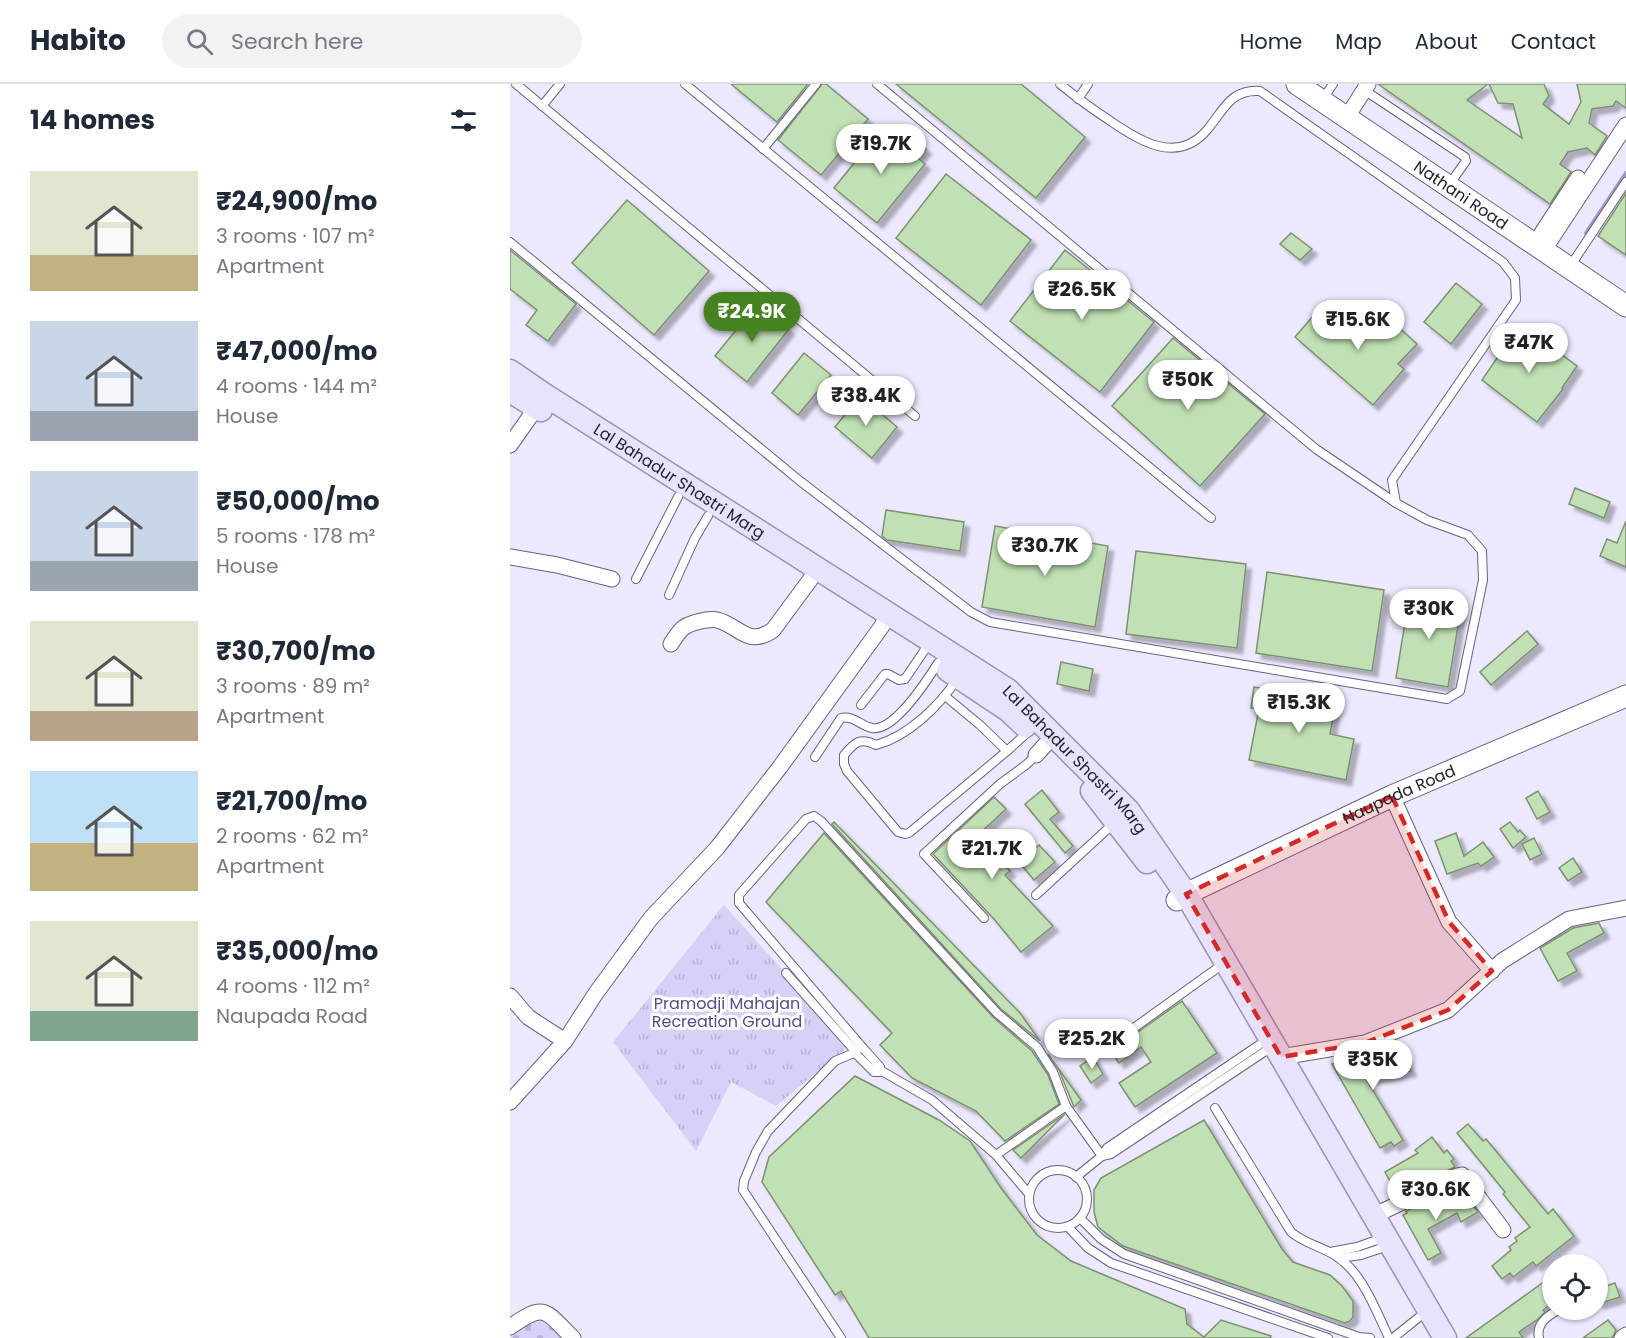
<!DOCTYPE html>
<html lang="en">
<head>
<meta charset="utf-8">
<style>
	:root { --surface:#fff; --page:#f2f2f3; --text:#1f2937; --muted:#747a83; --line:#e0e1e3; --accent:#458321 }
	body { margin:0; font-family:Poppins,sans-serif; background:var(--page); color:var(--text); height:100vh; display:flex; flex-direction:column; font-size:22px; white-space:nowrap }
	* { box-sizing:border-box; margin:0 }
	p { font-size:20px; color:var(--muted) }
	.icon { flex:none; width:33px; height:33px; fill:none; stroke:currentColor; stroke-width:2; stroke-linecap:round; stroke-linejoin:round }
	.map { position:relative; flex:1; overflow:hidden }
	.drawer { display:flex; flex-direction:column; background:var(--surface); width:510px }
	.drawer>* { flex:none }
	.tools { position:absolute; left:1032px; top:1170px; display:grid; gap:12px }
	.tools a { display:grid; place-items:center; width:66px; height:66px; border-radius:50%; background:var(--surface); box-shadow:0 2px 4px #0004; font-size:30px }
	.price { position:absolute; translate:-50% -51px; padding:0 14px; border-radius:21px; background:#fff; color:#222; font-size:20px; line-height:39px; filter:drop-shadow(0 2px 3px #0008) }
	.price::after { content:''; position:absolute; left:50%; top:36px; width:18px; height:14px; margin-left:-9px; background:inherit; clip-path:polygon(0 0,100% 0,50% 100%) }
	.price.current { background:var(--accent); color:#fff }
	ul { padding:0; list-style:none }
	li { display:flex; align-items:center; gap:18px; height:150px; padding:0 30px }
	li span { display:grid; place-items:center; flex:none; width:168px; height:120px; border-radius:0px; color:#555 }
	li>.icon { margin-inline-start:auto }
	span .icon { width:72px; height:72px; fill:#fffc; stroke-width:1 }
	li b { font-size:26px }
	h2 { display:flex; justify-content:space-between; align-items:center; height:72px; padding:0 30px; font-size:26px }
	header { display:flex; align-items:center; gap:36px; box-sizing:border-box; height:84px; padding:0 30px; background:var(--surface); border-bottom:2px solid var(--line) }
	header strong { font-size:28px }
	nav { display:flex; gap:33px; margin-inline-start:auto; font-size:21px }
	.search { width:420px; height:54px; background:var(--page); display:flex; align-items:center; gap:15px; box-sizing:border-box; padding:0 21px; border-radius:33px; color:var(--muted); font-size:22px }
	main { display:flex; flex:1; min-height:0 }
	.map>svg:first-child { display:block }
	.grass { fill:url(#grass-tufts) }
	.cemetery { fill:url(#cemetery-stones) }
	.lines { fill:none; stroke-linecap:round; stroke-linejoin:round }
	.stream { stroke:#9f96c5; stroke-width:4 }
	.building { fill:#c1e1b4; stroke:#7c9073; stroke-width:1.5; filter:url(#shadow) }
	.lane-casing { stroke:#67617f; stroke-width:10 }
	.street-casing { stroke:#67617f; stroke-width:17 }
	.secondary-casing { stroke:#67617f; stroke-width:23 }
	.primary-casing { stroke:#9993b3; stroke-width:25 }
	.lane { stroke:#fff; stroke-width:8 }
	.street { stroke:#fff; stroke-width:15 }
	.secondary { stroke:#fff; stroke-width:21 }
	.primary { stroke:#e8e3fd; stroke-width:22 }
	.marked { fill:#d62828; fill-opacity:0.2; stroke:#d62828; stroke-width:4.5; stroke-dasharray:12 8; stroke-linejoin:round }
	.labels { text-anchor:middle; stroke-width:6; stroke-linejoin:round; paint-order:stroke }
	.street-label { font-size:16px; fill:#23212d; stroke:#fff }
	.park-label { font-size:16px; fill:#594a88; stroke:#fff }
</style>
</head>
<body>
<header>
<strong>Habito</strong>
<div class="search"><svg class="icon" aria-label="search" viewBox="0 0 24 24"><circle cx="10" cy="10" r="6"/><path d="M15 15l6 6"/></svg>Search here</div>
<nav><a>Home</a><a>Map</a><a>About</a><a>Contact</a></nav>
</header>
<main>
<section class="drawer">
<h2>14 homes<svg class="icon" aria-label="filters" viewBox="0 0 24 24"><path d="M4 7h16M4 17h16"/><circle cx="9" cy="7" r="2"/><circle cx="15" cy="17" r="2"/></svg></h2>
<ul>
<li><span style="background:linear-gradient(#dfe7d0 70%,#c2b280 0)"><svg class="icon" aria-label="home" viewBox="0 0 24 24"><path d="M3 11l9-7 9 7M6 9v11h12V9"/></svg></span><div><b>₹24,900/mo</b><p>3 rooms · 107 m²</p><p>Apartment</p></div></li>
<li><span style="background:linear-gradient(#c9d6e8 75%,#9aa5b1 0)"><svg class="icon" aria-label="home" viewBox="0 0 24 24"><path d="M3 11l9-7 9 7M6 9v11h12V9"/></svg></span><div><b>₹47,000/mo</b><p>4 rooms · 144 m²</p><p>House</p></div></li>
<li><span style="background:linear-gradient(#c9d6e8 75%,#9aa5b1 0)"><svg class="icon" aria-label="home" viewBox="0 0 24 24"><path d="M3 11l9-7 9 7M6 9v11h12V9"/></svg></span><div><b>₹50,000/mo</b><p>5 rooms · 178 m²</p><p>House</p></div></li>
<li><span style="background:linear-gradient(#dfe7d0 75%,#b9a48a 0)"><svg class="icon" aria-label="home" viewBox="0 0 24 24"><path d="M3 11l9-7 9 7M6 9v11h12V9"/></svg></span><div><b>₹30,700/mo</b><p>3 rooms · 89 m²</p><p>Apartment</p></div></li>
<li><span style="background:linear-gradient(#bfe0f5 60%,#c2b280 0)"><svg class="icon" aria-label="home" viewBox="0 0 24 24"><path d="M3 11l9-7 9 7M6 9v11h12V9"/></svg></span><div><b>₹21,700/mo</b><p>2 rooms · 62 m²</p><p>Apartment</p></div></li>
<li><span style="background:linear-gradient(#dfe7d0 75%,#7fa58c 0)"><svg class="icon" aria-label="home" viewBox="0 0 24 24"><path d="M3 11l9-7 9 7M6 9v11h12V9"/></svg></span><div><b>₹35,000/mo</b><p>4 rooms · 112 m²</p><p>Naupada Road</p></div></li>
</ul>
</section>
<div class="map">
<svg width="1116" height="1254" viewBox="0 0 1116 1254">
	<defs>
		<pattern id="grass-tufts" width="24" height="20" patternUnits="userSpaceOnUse" patternTransform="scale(1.5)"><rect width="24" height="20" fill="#d7d0f7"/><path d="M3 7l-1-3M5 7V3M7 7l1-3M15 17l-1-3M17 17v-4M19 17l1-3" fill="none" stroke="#b8b2d4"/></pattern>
		<pattern id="cemetery-stones" width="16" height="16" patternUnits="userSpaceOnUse" patternTransform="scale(1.5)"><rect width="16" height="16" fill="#d7d0f7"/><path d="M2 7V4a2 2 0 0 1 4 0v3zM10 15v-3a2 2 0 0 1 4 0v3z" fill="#b8b2d4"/></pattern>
		<filter id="shadow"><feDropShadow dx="5.5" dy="5.5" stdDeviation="1.5" flood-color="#0004"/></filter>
	</defs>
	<rect width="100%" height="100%" fill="#ece8fd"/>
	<polygon class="grass" points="214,821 340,961 266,1022 221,998 186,1067 103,958"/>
	<polygon class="cemetery" points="27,1234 47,1247 55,1254 0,1254"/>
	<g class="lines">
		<polyline class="stream" points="1076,149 1116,89"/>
	</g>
	<g class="building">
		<polygon points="221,0 298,0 267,38"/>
		<polygon points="312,0 316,0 358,35 311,91 268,56"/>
		<polygon points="386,0 511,0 575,53 526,114"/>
		<polygon points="868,0 978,0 957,16 1012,54 1003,20 988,19 979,0 1034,0 1039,12 1033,20 1059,40 1071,18 1067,0 1116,0 1116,24 1106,17 1103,22 1082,25 1079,39 1097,52 1085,71 1077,64 1058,68 1050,80 1061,88 1040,120"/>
		<polygon points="370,47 374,47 395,64 403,54 416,65 408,74 415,80 367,139 324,104"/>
		<polygon points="436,90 521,156 471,221 386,154"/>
		<polygon points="1116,109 1116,171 1088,152"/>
		<polygon points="117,116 199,187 144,251 62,179"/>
		<polygon points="781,149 802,165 790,176 770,160"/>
		<polygon points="0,166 66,220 38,257 16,241 27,226 0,205"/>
		<polygon points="555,166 644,238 590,308 500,237"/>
		<polygon points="946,199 972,220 941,260 914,238"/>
		<polygon points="816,217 857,253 876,232 907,260 888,280 894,285 863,321 785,253"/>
		<polygon points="248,219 279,245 237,298 205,272"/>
		<polygon points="1003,242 1040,265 1041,263 1067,282 1052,304 1053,305 1027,338 972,296 998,258 995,256"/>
		<polygon points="663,254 755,330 690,402 602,322"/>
		<polygon points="294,269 321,291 288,331 262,309"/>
		<polygon points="350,312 387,343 362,374 325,343"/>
		<polygon points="1065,404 1100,418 1094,434 1059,420"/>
		<polygon points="376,426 454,438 450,467 377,456 372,452"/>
		<polygon points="1116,437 1116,483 1090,472 1097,455 1107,459"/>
		<polygon points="485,442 598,462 585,543 472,523"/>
		<polygon points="626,467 736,480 727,564 616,550"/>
		<polygon points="757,488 874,506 862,587 746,569"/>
		<polygon points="900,508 952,517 938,603 886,594"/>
		<polygon points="1017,547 1028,560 981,601 970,588"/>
		<polygon points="551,578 583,585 579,607 547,600"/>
		<polygon points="744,603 826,617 820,650 844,655 836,696 739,676 749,625 741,624"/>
		<polygon points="532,706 549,728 540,735 563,762 555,769 515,720"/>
		<polygon points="1028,707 1040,728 1027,735 1016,714"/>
		<polygon points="484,713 496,725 467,752 500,787 495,791 543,842 511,868 484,835 423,770"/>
		<polygon points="324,738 510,929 530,957 491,925 322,740"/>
		<polygon points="1000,738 1008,748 1010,746 1016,753 1003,764 990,745"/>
		<polygon points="314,749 483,933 522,967 538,991 549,1020 495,1057 466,1027 402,994 370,961 382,949 256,818"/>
		<polygon points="946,749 954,772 973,758 984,773 971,782 968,779 937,790 925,757"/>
		<polygon points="1024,754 1032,770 1020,776 1012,760"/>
		<polygon points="529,761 545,778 524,796 509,778"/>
		<polygon points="1063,774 1072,788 1058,797 1049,784"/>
		<polygon points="1089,839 1094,849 1057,869 1067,887 1048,897 1030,864 1063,844"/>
		<polygon points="672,917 707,969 625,1023 609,999 641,978 631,963 609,979 601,967"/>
		<polygon points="892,966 901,987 856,995 893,1056 884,1062 881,1058 870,1064 822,980"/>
		<polygon points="538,970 571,1016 564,1023 549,986"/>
		<polygon points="583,973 593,990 581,999 570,982"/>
		<polygon points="345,992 429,1036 460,1057 491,1104 527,1151 561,1177 675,1225 677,1240 694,1253 711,1236 761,1252 760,1254 359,1254 331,1207 325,1211 252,1098 259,1073"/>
		<polygon points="555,1030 511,1074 503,1066"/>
		<polygon points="694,1036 772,1165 783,1178 820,1191 832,1202 843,1217 843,1233 840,1237 835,1239 613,1162 588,1143 584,1128 584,1106 591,1094"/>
		<polygon points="958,1040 973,1057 976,1055 1038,1130 1043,1125 1064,1152 1026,1182 1023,1178 1003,1193 1000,1189 992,1195 982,1182 1001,1166 999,1163 1007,1157 1005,1154 1020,1143 993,1110 995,1108 947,1049"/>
		<polygon points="922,1053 934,1069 937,1066 944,1075 941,1077 945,1083 887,1110 875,1088 908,1069 905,1066"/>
		<polygon points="954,1110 968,1128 951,1138 947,1129 918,1145 931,1169 918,1176 893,1131 897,1129 896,1127 920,1116 926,1126"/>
		<polygon points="1042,1192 1042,1219 1033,1226 1035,1228 1028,1235 1009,1248 1013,1254 956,1254"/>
		<polygon points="1105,1199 1110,1213 1088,1220 1088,1205"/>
		<polygon points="1098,1236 1106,1246 1102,1254 1073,1254"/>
	</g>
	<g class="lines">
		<defs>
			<g id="lane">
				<polyline points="6,0 405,332"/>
				<polyline points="175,0 701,434"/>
				<polyline points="367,0 806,365 886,419"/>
				<polyline points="854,6 955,73 956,77 939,101"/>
				<polyline points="568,15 578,0"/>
				<polyline points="812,16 823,0"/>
				<polyline points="32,22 50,0"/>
				<polyline points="253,65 306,0"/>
				<path d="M0 158 290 397 461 528 480 538 937 615 950 607 973 496 972 467 958 451 917 436 886 419 882 396 1006 216 1005 194 993 178 750 7C720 5 714 26 697 46 667 81 629 57 599 36 582 25 566 13 550 0"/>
				<polyline points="1065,175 1116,98"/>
				<polyline points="126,495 168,413"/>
				<polyline points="159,511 185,454 198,432"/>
				<path d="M448 594C429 622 399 652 366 661 350 653 345 658 334 671V680L337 687 388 748 395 750 399 749 497 667 519 647"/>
				<polyline points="435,612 470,641 497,667"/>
				<polyline points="351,621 375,590 378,590 389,596 395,595 420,558"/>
				<path d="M305 673 331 634C343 631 351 642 362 644 384 648 418 595 428 579"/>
				<polyline points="526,811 604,739"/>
				<polyline points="474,834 414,770 490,700 517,680 526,671"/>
				<polyline points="276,889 346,968 325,977 258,1047 246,1068 234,1097 233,1106 331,1254"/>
				<polyline points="621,946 706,885"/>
				<polygon points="349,964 353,964 370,983 369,988 364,988 347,971 346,968"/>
				<polyline points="353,964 229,819 229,811 296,735 304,732 311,737 487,929 527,963 543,988 556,1022"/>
				<polyline points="370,986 422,1016 486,1071 519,1110"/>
				<path d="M705 1024 781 1148C795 1160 811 1162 826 1172 853 1189 866 1227 879 1254"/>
				<polyline points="486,1071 556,1022 592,1072"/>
				<polyline points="592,1072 601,1070 754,968"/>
				<circle cx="548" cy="1115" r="29"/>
				<polyline points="566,1093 592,1072 597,1064 749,961"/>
				<polyline points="570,1134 591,1155 614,1170 849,1253 860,1254"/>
				<polyline points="558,1143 578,1164 601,1179 818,1254"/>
				<polyline points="820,1168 847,1163 864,1157"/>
				<polyline points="830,1174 851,1171 869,1165"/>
				<polyline points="883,1254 908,1234"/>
				<path d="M1029 1254C1026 1240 1037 1232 1048 1226"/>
			</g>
			<g id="street">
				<polyline points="837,33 858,0"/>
				<polyline points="1024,161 1068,94"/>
				<polyline points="1033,167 1116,41"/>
				<polyline points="0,361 31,317"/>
				<polyline points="0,473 47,481 102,495"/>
				<path d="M161 560C164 555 168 549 172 545 178 539 199 534 207 536 229 541 237 564 263 546L300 496"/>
				<polyline points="526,671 535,661"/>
				<polyline points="882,712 939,838 982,887"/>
				<polyline points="0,912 18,933 55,957"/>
				<polyline points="771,973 855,959 938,926 992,877 1059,835 1116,824"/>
				<polyline points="0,1018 55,957 86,909 141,834 207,764 270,683 372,542 378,530"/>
				<polyline points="863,1132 947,1092 952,1091 993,1146"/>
				<path d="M0 1243C36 1218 34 1226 63 1254"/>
				<polyline points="1112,1254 1116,1251"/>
			</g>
			<g id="secondary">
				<path id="s1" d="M787 0 1116 222"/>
				<path id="s2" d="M667 816 676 810 882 712 1116 612"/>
			</g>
			<g id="primary">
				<path id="s3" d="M0 287 35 311 498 606 618 726 676 810 935 1254"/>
				<polyline points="0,307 31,326"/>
				<polyline points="438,586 498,626 515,642"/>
				<polyline points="582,707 637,778"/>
			</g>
		</defs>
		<use href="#lane" class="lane-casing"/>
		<use href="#street" class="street-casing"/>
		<use href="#secondary" class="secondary-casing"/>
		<use href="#primary" class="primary-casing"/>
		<use href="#lane" class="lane"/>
		<use href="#street" class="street"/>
		<use href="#secondary" class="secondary"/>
		<use href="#primary" class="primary"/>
	</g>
	<path class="marked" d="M882 712 939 838 982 887 938 926 855 959 771 973 676 810Z"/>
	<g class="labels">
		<g class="street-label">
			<text dy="6" stroke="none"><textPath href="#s1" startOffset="198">Nathani Road</textPath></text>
			<text dy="6" stroke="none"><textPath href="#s3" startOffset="202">Lal Bahadur Shastri Marg</textPath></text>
			<text dy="6" stroke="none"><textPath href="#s3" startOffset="688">Lal Bahadur Shastri Marg</textPath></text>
			<text dy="6" stroke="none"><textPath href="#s2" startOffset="246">Naupada Road</textPath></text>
		</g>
		<g class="park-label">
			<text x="217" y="925">Pramodji Mahajan<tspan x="217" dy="18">Recreation Ground</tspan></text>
		</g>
	</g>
</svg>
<div class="tools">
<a><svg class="icon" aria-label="locate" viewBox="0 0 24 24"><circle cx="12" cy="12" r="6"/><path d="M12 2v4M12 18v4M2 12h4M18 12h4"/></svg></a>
</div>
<b class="price" style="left:371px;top:91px">₹19.7K</b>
<b class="price" style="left:572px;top:237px">₹26.5K</b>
<b class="price current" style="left:242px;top:259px">₹24.9K</b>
<b class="price" style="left:848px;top:267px">₹15.6K</b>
<b class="price" style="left:1019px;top:290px">₹47K</b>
<b class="price" style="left:678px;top:327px">₹50K</b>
<b class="price" style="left:356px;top:343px">₹38.4K</b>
<b class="price" style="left:535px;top:493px">₹30.7K</b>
<b class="price" style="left:919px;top:556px">₹30K</b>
<b class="price" style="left:789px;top:650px">₹15.3K</b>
<b class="price" style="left:482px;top:796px">₹21.7K</b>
<b class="price" style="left:582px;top:986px">₹25.2K</b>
<b class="price" style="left:863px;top:1007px">₹35K</b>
<b class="price" style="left:926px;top:1137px">₹30.6K</b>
</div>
</main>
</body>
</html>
